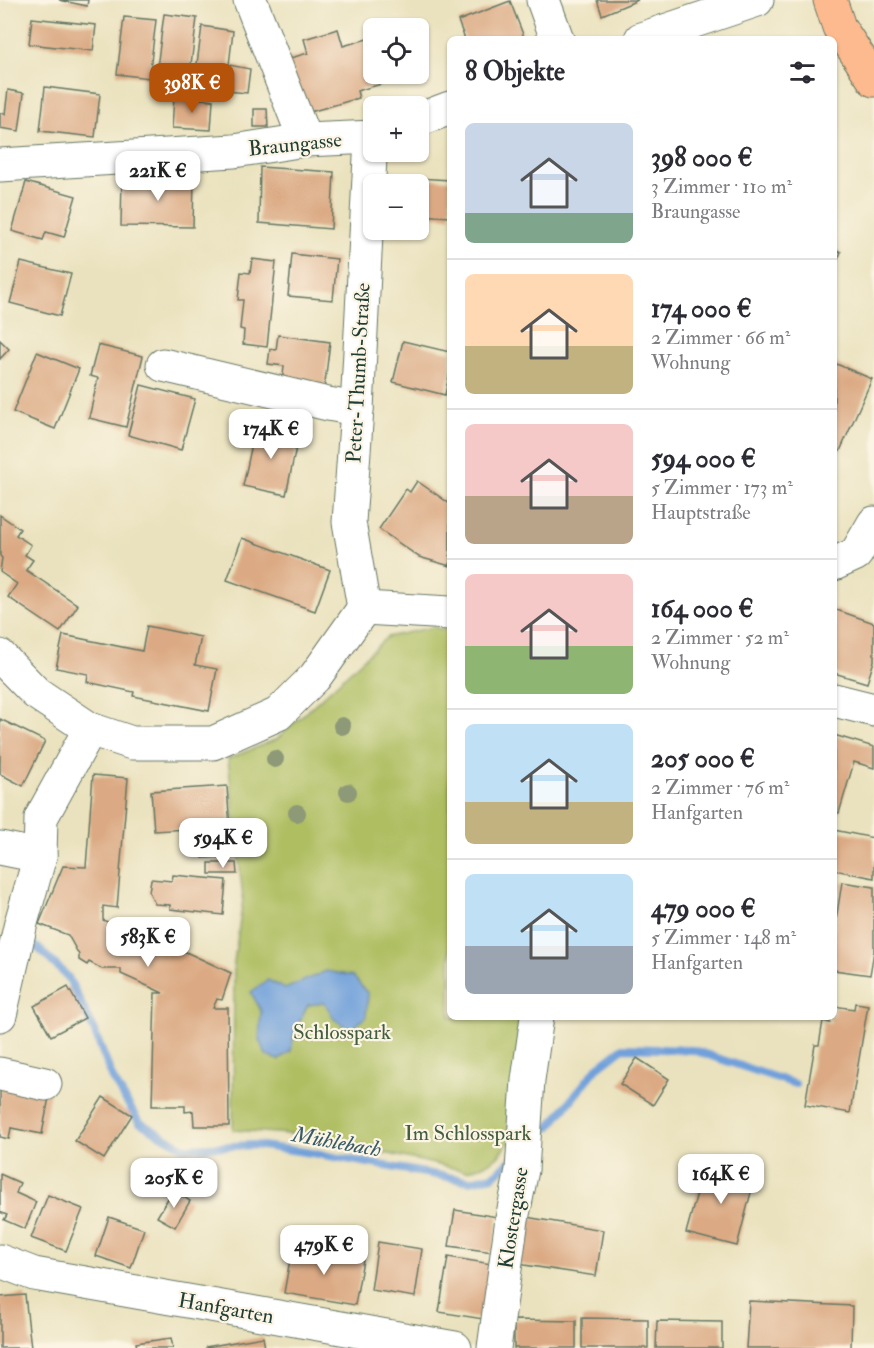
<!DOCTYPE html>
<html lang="de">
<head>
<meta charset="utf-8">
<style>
	:root { --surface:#fff; --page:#f7f7f7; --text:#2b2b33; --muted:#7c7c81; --line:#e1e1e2; --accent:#b45309 }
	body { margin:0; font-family:"IM FELL Double Pica",serif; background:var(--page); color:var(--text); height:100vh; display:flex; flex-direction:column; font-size:22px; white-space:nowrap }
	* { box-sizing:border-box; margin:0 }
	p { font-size:20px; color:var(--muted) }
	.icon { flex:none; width:33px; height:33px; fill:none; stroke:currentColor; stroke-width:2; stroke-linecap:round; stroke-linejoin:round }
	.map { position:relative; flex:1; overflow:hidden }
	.drawer { position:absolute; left:447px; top:36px; width:390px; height:984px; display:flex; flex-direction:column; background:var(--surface); border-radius:9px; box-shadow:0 2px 4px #0004 }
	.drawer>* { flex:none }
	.fabs { position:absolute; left:363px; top:18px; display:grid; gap:12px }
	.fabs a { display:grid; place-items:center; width:66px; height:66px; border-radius:9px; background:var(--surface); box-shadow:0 2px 4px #0004; font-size:30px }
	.price { position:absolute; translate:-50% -51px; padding:0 14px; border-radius:12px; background:#fff; color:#222; font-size:20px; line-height:39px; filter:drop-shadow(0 2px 3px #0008) }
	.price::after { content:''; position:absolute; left:50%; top:36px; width:18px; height:14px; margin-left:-9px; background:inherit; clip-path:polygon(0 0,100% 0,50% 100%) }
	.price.active { background:var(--accent); color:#fff }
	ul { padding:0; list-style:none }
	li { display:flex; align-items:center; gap:18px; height:150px; padding:0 18px }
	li+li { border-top:2px solid var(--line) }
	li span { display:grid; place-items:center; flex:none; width:168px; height:120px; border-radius:9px; color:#555 }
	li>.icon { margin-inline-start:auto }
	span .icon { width:72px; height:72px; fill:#fffc; stroke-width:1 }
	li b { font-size:26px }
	h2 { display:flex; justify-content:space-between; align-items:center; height:72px; padding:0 18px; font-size:26px }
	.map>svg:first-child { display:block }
	.green { fill:#aebe61; stroke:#667e4a; stroke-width:1.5 }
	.water { fill:#71a0da; stroke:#486e87; stroke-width:1.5 }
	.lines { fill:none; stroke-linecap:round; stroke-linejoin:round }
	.stream { stroke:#71a0da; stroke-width:8 }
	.building { fill:#dbaa84 }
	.minor-casing { stroke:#667764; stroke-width:35 }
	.major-casing { stroke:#667764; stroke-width:35 }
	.minor { stroke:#fff; stroke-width:33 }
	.major { stroke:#fcba8e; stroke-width:33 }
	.tree { fill:#8e9978 }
	.labels { text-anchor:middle; stroke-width:4.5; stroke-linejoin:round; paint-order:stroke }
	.street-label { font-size:21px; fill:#1f3d34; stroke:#fcf5e5 }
	.park-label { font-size:21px; fill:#435d3f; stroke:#fcf5e5 }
	.water-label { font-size:22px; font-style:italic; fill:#385b66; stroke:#fcf5e5 }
</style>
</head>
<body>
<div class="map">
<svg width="874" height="1348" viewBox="0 0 874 1348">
	<rect width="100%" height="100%" fill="#fcf5e5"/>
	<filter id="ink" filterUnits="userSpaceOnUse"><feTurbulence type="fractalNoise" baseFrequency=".0167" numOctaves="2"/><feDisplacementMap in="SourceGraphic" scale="12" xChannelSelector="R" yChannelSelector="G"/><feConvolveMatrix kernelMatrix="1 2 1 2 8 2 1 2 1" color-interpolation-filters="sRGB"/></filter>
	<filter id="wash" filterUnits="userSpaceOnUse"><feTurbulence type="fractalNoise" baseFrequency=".008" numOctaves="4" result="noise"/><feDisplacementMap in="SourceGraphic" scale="24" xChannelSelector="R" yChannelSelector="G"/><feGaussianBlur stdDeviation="1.35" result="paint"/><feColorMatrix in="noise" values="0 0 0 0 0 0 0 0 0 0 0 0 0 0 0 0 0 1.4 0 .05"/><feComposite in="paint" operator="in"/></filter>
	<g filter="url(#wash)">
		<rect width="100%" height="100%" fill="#eae2be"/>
		<path class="green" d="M433 627 450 631V1017H529L512 1137C499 1159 491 1164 466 1171L304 1135 233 1130 234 962 243 899 228 759 277 739 387 637Z"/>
		<polygon class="water" points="326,971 353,976 368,994 366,1017 350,1030 334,1019 325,1003 308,1005 295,1030 291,1051 278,1060 266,1055 259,1040 261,1011 251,992 268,980 285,989"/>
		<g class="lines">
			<g class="stream">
				<polyline points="25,942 38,948 68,977 93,1028 113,1079 139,1122 184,1148 255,1145 312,1153 470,1181 493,1176 514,1158"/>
				<polyline points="533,1141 551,1125 597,1068 623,1048 693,1050 795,1084"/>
			</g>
		</g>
		<g id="blocks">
			<g class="building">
				<polygon points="59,0 88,0 87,6"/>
				<polygon points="597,0 638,0 602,15"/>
				<polygon points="510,1 524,37 465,39 458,21"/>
				<polygon points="164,14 197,18 190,72 157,68"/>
				<polygon points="124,17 156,20 149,78 117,74"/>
				<polygon points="32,18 96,25 93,51 29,44"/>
				<polygon points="202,26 233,31 229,65 250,69 247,93 227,91 228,84 195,79"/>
				<polygon points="338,29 343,46 374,37 374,74 408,74 409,76 357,91 359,98 303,114 287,59 308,53 304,39"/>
				<polygon points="45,87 100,94 95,137 40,131"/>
				<polygon points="8,90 24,93 19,131 0,128 0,113 5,114"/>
				<polygon points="174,97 213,100 211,130 172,128"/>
				<polygon points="254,109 267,109 268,127 254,127"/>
				<polygon points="260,167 334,172 331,229 259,223"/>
				<polygon points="122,176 194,177 193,227 121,226"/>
				<polygon points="417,178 450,180 450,217 418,215"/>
				<polygon points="26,182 76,196 64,237 46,232 43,240 12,231"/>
				<polygon points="834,249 841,252 834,269"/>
				<polygon points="292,254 337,259 333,300 288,296"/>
				<polygon points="252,259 276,262 267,347 243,344 244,330 240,329 243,300 238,300 241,272 250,273"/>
				<polygon points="21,262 71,274 60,316 10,303"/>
				<polygon points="278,335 330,342 324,391 282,385 284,366 268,364 270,349 276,350"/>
				<polygon points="0,340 9,349 0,359"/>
				<polygon points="403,341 450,352 450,372 445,395 393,382"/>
				<polygon points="98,345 143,356 126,427 89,418 98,378 90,376"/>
				<polygon points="37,352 79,369 55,429 13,412"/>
				<polygon points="834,363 872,379 840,451 834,449"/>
				<polygon points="141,385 195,399 181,450 128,435"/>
				<polygon points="256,425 299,433 286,495 243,486"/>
				<polygon points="417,481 450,504 450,566 419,557 379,529 406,489 410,492"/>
				<polygon points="0,515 20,529 16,535 31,545 25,555 33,560 26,570 78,605 60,632 8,597 17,584 0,572 2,558 0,556"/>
				<polygon points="242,538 330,570 315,611 227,580"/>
				<polygon points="834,609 874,623 874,661 867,683 834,673"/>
				<polygon points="147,626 201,637 195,665 217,669 209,711 133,696 134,692 87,682 88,674 56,668 63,635 142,651"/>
				<polygon points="0,719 45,741 23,786 0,774"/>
				<polygon points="834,735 874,747 874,768 854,762 839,813 834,811"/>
				<polygon points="93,775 128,778 117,908 103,906 103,920 112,924 115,919 231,973 222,1000 217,999 213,1008 228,1008 229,1126 194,1126 193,1111 185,1112 185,1106 152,1106 155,993 163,993 121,974 121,969 102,969 89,962 87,965 79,960 79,955 68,935 39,924 63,866 86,867"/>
				<polygon points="227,786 232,856 203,858 202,844 189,844 188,829 154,831 151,791"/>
				<polygon points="834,830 874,838 874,878 834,870"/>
				<polygon points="209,863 236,863 237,874 209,874"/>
				<polygon points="173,875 226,880 223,915 170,909 170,905 155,904 149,892 151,879 172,881"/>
				<polygon points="842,882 874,887 874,951 870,975 834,970 834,933"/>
				<polygon points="68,987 85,1018 51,1036 34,1006"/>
				<polygon points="855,1003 868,1005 850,1113 805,1105 815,1045 819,1045 823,1021 830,1023 831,1017 834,1017 834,1006 854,1009"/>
				<polygon points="637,1058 669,1079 653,1105 620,1084"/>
				<polygon points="0,1082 50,1092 42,1134 11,1128 9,1139 0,1137"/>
				<polygon points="103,1097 132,1115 104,1159 75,1141"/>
				<polygon points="705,1164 755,1177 737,1246 686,1233"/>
				<polygon points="0,1174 20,1183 16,1193 36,1202 25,1229 4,1220 7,1215 0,1212"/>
				<polygon points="173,1190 190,1201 175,1227 157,1217"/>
				<polygon points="48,1195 83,1209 66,1251 31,1238"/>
				<polygon points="455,1210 498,1217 493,1252 449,1246"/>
				<polygon points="109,1217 144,1229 131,1268 96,1256"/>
				<polygon points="526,1217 603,1230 596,1276 518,1264"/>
				<polygon points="378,1242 422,1249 415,1297 371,1290"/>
				<polygon points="292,1248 363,1260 355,1305 284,1293"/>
				<polygon points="448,1257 492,1264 483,1319 439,1312"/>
				<polygon points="25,1295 31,1348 0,1348 0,1297"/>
				<polygon points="749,1301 852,1306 851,1348 746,1348"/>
				<polygon points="582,1318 648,1319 648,1348 582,1348"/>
				<polygon points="514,1320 576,1321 576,1348 514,1348"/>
				<polygon points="657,1321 722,1322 722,1348 656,1348"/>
				<polygon points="263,1337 265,1348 206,1348 206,1347"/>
				<polygon points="171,1338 173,1348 137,1348 136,1343"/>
			</g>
		</g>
	</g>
	<g filter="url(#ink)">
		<use href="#blocks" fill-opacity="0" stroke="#667764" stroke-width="1.5"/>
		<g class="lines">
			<defs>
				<g id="minor">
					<polyline points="250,0 305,140"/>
					<polyline points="543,0 557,39"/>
					<polyline points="641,39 757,0"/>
					<polyline points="418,120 450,108"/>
					<polyline points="0,165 234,151 305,140 374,137"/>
					<polyline points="163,365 328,404 357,409"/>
					<polyline points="834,564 856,554 874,523"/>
					<polyline points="364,608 349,522 357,409 371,138"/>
					<polyline points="364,608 450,613"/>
					<polyline points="0,656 36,693 90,729 132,743 213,743 278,714 315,677 364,608"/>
					<polyline points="834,700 874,710"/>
					<polyline points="0,848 40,856"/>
					<polyline points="0,1015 21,923 40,856 41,818 90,729"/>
					<polyline points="0,1074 45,1084"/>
					<polyline points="0,1261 34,1274 455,1348"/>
					<polyline points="494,1348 512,1219 522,1170 528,1080 537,1017"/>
				</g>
				<polyline id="major" points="830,0 839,27 874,80"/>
			</defs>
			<use href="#minor" class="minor-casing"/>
			<use href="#major" class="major-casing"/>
			<use href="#minor" class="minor"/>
			<use href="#major" class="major"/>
		</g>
		<g class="tree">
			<circle cx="342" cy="726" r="9"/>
			<circle cx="275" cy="759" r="9"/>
			<circle cx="348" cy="792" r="9"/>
			<circle cx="297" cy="813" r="9"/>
		</g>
	</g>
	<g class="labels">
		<g class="street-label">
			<text transform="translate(295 144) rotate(-6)" y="7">Braungasse</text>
			<text transform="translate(358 373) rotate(-87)" y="7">Peter-Thumb-Straße</text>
			<text transform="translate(513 1218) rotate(-81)" y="7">Klostergasse</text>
			<text transform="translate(226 1308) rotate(10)" y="7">Hanfgarten</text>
		</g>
		<g class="park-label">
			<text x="342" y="1039">Schlosspark</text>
			<text x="468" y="1140">Im Schlosspark</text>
		</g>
		<g class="water-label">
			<text transform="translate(337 1141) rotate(10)" y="8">Mühlebach</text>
		</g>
	</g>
</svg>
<div class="fabs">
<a><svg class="icon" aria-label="locate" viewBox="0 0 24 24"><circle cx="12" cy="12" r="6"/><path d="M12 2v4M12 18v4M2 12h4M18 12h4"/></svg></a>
<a>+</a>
<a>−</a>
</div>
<b class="price active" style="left:192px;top:114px">398K €</b>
<b class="price" style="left:158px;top:202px">221K €</b>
<b class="price" style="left:271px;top:460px">174K €</b>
<b class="price" style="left:223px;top:869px">594K €</b>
<b class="price" style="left:148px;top:968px">583K €</b>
<b class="price" style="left:721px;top:1205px">164K €</b>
<b class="price" style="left:174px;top:1209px">205K €</b>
<b class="price" style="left:324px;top:1276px">479K €</b>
<section class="drawer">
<h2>8 Objekte<svg class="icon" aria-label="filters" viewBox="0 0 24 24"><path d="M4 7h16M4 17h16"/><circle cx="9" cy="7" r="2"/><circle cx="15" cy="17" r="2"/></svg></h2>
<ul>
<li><span style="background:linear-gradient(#c9d6e8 75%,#7fa58c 0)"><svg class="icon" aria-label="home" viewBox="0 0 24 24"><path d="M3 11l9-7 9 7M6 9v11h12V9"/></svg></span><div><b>398 000 €</b><p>3 Zimmer · 110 m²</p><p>Braungasse</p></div></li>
<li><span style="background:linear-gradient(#ffd9b3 60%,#c2b280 0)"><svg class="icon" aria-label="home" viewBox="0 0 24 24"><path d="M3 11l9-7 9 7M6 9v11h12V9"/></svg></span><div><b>174 000 €</b><p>2 Zimmer · 66 m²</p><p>Wohnung</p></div></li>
<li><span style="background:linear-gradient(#f6c9c9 60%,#b9a48a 0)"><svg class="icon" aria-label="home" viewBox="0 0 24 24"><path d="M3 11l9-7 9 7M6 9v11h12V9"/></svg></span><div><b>594 000 €</b><p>5 Zimmer · 173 m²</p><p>Hauptstraße</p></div></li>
<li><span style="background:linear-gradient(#f6c9c9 60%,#8fb573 0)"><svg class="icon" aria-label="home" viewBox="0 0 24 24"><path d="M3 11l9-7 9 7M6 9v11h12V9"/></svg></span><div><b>164 000 €</b><p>2 Zimmer · 52 m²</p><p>Wohnung</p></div></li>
<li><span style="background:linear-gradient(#bfe0f5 65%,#c2b280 0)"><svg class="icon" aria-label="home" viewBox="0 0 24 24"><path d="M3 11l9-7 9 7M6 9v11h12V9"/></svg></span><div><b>205 000 €</b><p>2 Zimmer · 76 m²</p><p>Hanfgarten</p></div></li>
<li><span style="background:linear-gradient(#bfe0f5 60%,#9aa5b1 0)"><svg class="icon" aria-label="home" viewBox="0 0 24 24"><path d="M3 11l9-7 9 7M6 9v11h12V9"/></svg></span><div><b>479 000 €</b><p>5 Zimmer · 148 m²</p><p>Hanfgarten</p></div></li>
</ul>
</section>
</div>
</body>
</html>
